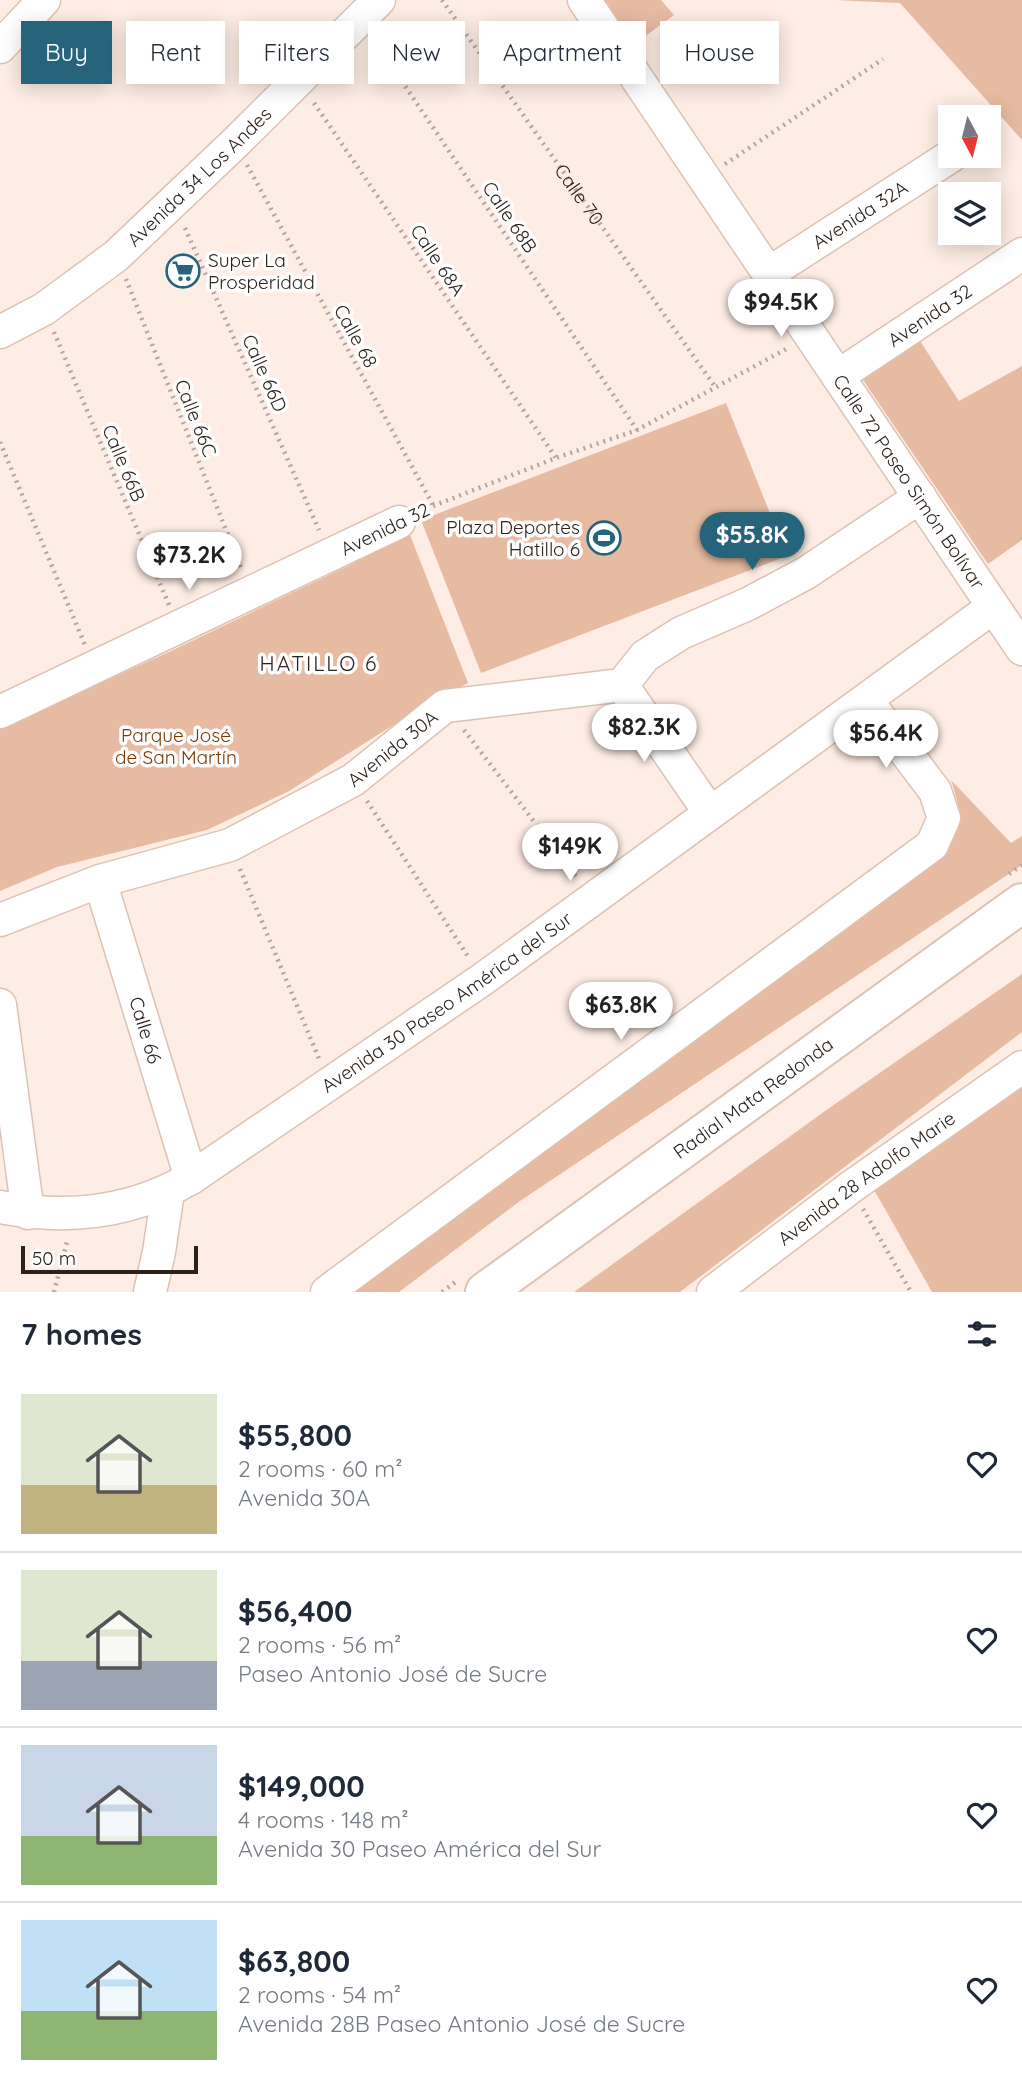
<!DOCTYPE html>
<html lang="en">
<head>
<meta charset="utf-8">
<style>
	:root { --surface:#fff; --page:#f6f6f7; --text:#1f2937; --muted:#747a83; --line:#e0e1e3; --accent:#25647a }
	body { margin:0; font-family:Quicksand,sans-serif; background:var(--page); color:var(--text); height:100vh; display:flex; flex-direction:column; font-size:26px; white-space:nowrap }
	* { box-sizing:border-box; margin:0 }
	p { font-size:23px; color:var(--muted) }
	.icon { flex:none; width:38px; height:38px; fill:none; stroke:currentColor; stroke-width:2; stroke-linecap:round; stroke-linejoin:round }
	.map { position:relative; height:1292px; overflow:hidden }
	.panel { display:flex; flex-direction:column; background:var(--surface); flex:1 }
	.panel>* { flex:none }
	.guide { position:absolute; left:21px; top:21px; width:980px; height:63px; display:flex; gap:14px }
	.needle { width:46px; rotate:173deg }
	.tools { position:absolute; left:938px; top:105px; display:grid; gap:14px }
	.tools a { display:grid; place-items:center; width:63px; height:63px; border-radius:0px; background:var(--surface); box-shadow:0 4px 18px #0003; font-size:35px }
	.scale { position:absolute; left:21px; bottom:18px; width:177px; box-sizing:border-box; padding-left:7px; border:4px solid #2b221c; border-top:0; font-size:19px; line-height:24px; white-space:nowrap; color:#2b221c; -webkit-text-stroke:5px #fefefe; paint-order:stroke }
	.price { position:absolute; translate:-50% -60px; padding:0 16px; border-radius:24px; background:#fff; color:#222; font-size:23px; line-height:46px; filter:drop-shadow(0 2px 4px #0008) }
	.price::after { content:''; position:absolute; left:50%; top:42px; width:21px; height:16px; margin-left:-10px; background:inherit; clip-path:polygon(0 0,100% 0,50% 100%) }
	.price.on { background:var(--accent); color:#fff }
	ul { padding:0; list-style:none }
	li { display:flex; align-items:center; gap:21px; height:175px; padding:0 21px }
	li+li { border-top:2px solid var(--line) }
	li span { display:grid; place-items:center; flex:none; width:196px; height:140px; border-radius:0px; color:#555 }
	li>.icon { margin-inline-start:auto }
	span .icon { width:84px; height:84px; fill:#fffc; stroke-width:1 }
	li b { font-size:30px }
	h2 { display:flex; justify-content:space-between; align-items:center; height:84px; padding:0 21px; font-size:30px }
	.tag { padding:0 24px; border-radius:0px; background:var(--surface); box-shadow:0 4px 18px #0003; font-size:24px; line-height:63px }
	.tag.on { background:var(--accent); color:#fff }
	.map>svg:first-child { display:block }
	.green { fill:#e6bba2 }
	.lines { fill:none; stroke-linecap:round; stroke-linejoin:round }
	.minor-casing { stroke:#dcc2b2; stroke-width:35 }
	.major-casing { stroke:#dcc2b2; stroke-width:42 }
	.path { stroke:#b4a69e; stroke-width:4.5; stroke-dasharray:2 5; stroke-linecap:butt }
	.minor { stroke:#fff; stroke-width:32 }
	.major { stroke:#fff; stroke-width:38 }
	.labels { text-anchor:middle; stroke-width:7; stroke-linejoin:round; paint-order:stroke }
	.street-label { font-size:19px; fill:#2b221c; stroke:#fefefe }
	.poi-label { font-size:19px; fill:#2b221c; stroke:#fefefe; text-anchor:start }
	.park-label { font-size:19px; fill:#793902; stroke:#fefefe }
	.neighbourhood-label { font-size:21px; letter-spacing:2px; fill:#2b221c; stroke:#fefefe }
</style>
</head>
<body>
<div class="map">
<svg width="1022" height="1292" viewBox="0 0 1022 1292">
	<rect width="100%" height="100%" fill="#feede4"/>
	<g class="green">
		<polygon points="590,0 661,0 674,15 632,46"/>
		<polygon points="835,0 1022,0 1022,140 900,3"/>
		<polygon points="918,338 959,401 1022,366 1022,540 988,564 863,380"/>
		<polygon points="726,403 787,556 481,673 421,520"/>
		<polygon points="408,530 468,683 425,705 289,791 207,830 57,867 0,891 0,725 36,712 171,651 350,565"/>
		<path d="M951 780 1011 843 1022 836V865L520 1201 399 1292H352L924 871C960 838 967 828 951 780Z"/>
		<polygon points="1022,974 1022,1032 680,1292 574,1292 825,1111"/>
		<polygon points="1022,1078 1022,1292 932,1292 873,1188"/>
	</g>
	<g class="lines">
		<defs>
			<g id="minor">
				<path id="s2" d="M584 0 1022 649"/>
				<polyline points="0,47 44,0"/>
				<path id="s3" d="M769 273 951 156"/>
				<path id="s4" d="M0 332 44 309 116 256 235 143 379 0"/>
				<path id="s5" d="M838 376 1022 254"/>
				<polyline points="622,685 710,813"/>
				<polyline points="0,712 399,522"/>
				<path id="s6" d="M100 881 191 1178"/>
				<path id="s7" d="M0 920 100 881 230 845 353 780 445 706 622 685 645 656 681 633 748 604 806 573 920 497"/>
				<polyline points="0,1005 28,1213"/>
				<path id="s8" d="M0 1207C67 1220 132 1213 191 1178L483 979 993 607"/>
				<polyline points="150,1292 159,1252 168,1192"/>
				<polyline points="327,1292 932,845 944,818 935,791 867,701"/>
				<path id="s9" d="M713 1292 851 1187 1022 1067"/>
			</g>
			<g id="major">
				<path id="s10" d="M485 1292 1022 903"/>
			</g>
		</defs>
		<use href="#minor" class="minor-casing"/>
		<use href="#major" class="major-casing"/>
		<g class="path">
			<path id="s1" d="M442 0 716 388"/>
			<polyline points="374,40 637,430"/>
			<polyline points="314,103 556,458"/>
			<polyline points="725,164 883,59"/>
			<polyline points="247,165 433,505"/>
			<polyline points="185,228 319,530"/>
			<polyline points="126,279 242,570"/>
			<polyline points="54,332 169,605"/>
			<polyline points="0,442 85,645"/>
			<polyline points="420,511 556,458 637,430 788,348"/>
			<polyline points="464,730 578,879"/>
			<polyline points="367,801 469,958"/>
			<polyline points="240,869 320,1061"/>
			<polyline points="1009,874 1022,865"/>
			<polyline points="863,1209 911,1292"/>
			<polyline points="54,1292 68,1238"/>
			<polyline points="442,1292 458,1280"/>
		</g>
		<use href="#minor" class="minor"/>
		<use href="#major" class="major"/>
	</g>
	<defs>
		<symbol id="supermarket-ring" viewBox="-11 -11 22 22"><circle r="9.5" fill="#fefefe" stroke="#25647a" stroke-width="1.5"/><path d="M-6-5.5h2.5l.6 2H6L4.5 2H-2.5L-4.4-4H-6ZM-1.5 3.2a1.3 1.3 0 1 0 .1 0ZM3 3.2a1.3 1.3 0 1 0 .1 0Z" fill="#25647a"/></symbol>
		<symbol id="stadium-ring" viewBox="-11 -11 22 22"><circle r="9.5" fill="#fefefe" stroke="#25647a" stroke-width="1.5"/><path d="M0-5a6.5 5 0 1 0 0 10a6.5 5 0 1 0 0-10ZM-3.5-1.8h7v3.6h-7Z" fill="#25647a"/></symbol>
	</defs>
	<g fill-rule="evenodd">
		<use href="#supermarket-ring" x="164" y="252" width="38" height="38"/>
		<use href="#stadium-ring" x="585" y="519" width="38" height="38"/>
	</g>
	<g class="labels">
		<g class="street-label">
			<text dy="7" stroke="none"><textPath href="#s4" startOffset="254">Avenida 34 Los Andes</textPath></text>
			<text dy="7" stroke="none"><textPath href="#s1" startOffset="238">Calle 70</textPath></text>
			<text dy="7" stroke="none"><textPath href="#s3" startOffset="108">Avenida 32A</textPath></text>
			<text transform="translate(510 217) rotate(56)" y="7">Calle 68B</text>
			<text transform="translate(438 260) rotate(56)" y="7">Calle 68A</text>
			<text dy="7" stroke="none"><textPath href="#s5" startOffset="110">Avenida 32</textPath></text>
			<text transform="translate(356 336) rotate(61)" y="7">Calle 68</text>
			<text transform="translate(265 373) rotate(66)" y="7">Calle 66D</text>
			<text transform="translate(196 418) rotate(68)" y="7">Calle 66C</text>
			<text transform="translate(124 463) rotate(67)" y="7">Calle 66B</text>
			<text dy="7" stroke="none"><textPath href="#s2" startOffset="581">Calle 72 Paseo Simón Bolívar</textPath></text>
			<text transform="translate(385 529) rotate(-26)" y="7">Avenida 32</text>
			<text dy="7" stroke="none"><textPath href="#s7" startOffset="432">Avenida 30A</textPath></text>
			<text dy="7" stroke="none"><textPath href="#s8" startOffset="508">Avenida 30 Paseo América del Sur</textPath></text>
			<text dy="7" stroke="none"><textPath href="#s6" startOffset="156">Calle 66</textPath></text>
			<text dy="7" stroke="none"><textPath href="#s10" startOffset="331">Radial Mata Redonda</textPath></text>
			<text dy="7" stroke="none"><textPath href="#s9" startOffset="191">Avenida 28 Adolfo Marie</textPath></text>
		</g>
		<g class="poi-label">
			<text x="208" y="267">Super La<tspan x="208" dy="22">Prosperidad</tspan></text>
			<text x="580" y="534" text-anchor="end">Plaza Deportes<tspan x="580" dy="22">Hatillo 6</tspan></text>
		</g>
		<g class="park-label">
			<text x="176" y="742">Parque José<tspan x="176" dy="22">de San Martín</tspan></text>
		</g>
		<g class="neighbourhood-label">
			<text x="319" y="671">HATILLO 6</text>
		</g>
	</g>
</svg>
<div class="tools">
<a><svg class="needle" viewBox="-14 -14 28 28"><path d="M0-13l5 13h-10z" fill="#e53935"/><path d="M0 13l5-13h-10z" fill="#747a83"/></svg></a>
<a><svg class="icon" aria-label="layers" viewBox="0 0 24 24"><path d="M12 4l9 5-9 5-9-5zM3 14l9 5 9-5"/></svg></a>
</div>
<div class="scale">50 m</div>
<b class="price" style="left:781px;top:339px">$94.5K</b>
<b class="price on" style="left:752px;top:572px">$55.8K</b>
<b class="price" style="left:189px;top:592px">$73.2K</b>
<b class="price" style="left:644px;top:764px">$82.3K</b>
<b class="price" style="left:886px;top:770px">$56.4K</b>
<b class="price" style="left:570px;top:883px">$149K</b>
<b class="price" style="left:621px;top:1042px">$63.8K</b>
<div class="guide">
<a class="tag on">Buy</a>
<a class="tag">Rent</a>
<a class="tag">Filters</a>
<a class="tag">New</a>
<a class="tag">Apartment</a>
<a class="tag">House</a>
</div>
</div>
<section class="panel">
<h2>7 homes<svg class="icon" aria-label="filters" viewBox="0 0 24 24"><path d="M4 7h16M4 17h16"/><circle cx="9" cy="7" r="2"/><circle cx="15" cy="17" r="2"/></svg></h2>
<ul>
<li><span style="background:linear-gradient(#dfe7d0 65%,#c2b280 0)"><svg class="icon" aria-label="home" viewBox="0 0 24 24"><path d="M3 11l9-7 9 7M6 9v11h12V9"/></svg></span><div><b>$55,800</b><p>2 rooms · 60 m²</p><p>Avenida 30A</p></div><svg class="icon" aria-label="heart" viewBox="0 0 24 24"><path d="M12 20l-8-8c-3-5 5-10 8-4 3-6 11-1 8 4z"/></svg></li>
<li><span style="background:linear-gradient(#dfe7d0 65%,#9aa5b1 0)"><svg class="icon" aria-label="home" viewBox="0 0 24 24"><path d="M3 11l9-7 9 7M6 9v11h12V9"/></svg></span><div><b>$56,400</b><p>2 rooms · 56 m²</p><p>Paseo Antonio José de Sucre</p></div><svg class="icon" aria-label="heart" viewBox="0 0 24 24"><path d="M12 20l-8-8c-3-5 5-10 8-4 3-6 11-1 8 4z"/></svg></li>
<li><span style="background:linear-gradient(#c9d6e8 65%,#8fb573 0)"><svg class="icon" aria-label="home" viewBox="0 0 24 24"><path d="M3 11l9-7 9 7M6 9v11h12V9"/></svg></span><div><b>$149,000</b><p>4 rooms · 148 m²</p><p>Avenida 30 Paseo América del Sur</p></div><svg class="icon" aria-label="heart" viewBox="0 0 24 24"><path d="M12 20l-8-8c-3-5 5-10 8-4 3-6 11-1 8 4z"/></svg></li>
<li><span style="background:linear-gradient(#bfe0f5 65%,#8fb573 0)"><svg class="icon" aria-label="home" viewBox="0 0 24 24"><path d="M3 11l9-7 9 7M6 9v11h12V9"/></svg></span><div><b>$63,800</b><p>2 rooms · 54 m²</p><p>Avenida 28B Paseo Antonio José de Sucre</p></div><svg class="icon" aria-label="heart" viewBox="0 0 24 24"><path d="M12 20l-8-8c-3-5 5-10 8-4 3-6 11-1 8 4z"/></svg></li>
</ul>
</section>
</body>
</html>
